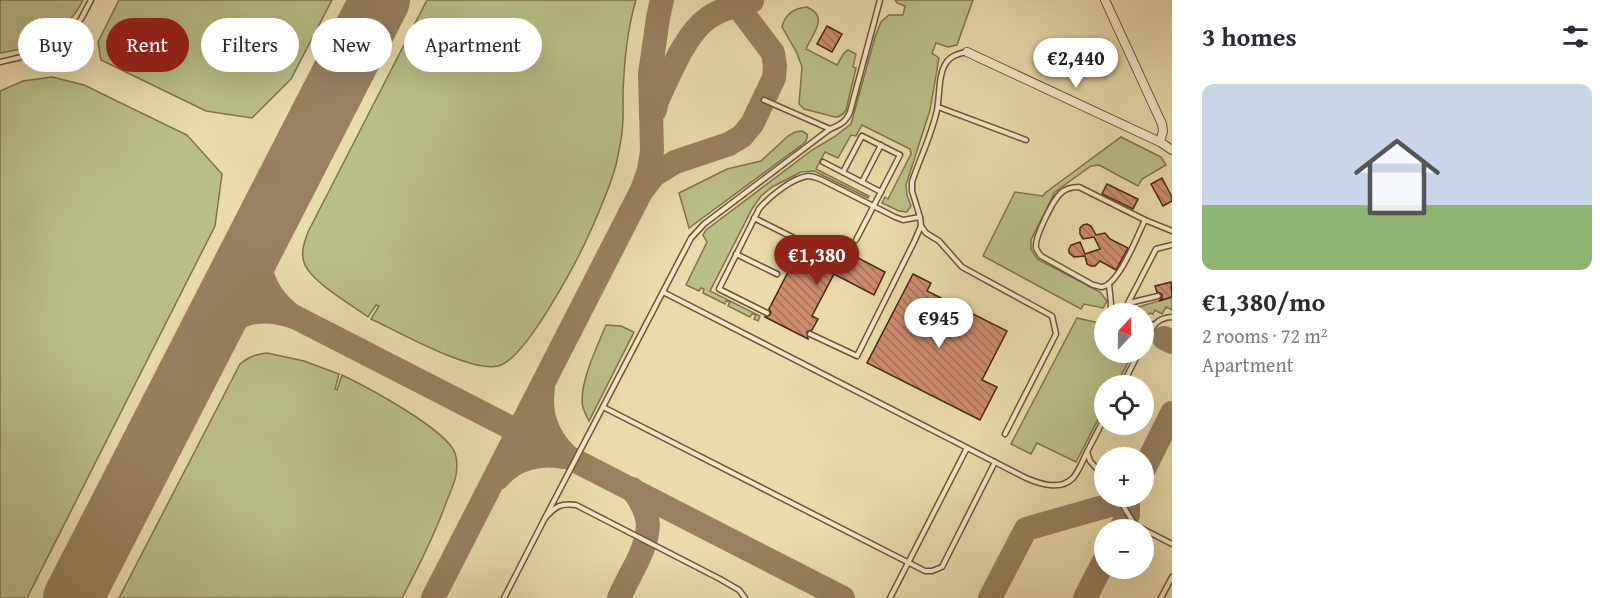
<!DOCTYPE html>
<html lang="en">
<head>
<meta charset="utf-8">
<style>
	:root { --surface:#fff; --page:#f7f7f7; --text:#2b2b33; --muted:#7c7c81; --accent:#8f2418 }
	body { margin:0; font-family:"Gentium Book Plus",serif; background:var(--page); color:var(--text); height:100vh; display:flex; flex-direction:column; font-size:22px; white-space:nowrap }
	* { box-sizing:border-box; margin:0 }
	p { font-size:20px; color:var(--muted) }
	.icon { flex:none; width:33px; height:33px; fill:none; stroke:currentColor; stroke-width:2; stroke-linecap:round; stroke-linejoin:round }
	.map { position:relative; flex:1; overflow:hidden }
	.panel { display:flex; flex-direction:column; background:var(--surface); width:450px }
	.panel>* { flex:none }
	.hud { position:absolute; left:18px; top:18px; width:570px; height:54px; display:flex; gap:12px }
	.needle { width:39px; rotate:22deg }
	.fabs { position:absolute; left:1094px; top:303px; display:grid; gap:12px }
	.fabs a { display:grid; place-items:center; width:60px; height:60px; border-radius:50%; background:var(--surface); box-shadow:0 6px 24px #0002; font-size:30px }
	.price { position:absolute; translate:-50% -51px; padding:0 14px; border-radius:21px; background:#fff; color:#222; font-size:20px; line-height:39px; filter:drop-shadow(0 2px 3px #0008) }
	.price::after { content:''; position:absolute; left:50%; top:36px; width:18px; height:14px; margin-left:-9px; background:inherit; clip-path:polygon(0 0,100% 0,50% 100%) }
	.price.on { background:var(--accent); color:#fff }
	ul { padding:0; list-style:none }
	li { display:grid; align-content:center; gap:12px; height:318px; padding:0 30px }
	li span { display:grid; place-items:center; height:186px; border-radius:12px; color:#555 }
	li>.icon { margin-inline-start:auto }
	span .icon { width:108px; height:108px; fill:#fffc; stroke-width:1 }
	li b { font-size:26px }
	h2 { display:flex; justify-content:space-between; align-items:center; height:72px; padding:0 30px; font-size:26px }
	.tag { padding:0 21px; border-radius:27px; background:var(--surface); box-shadow:0 6px 24px #0002; font-size:21px; line-height:54px }
	.tag.on { background:var(--accent); color:#fff }
	main { display:flex; flex:1; min-height:0 }
	.map>svg:first-child { display:block }
	.green { fill:#babf86; stroke:#80724e; stroke-width:1.5 }
	.lines { fill:none; stroke-linecap:round; stroke-linejoin:round }
	.taxiway { stroke:#988060; stroke-width:24 }
	.runway { stroke:#988060; stroke-width:60 }
	.building { fill:url(#building-back-hatch); stroke:#472516; stroke-width:1.5 }
	.lane-casing { stroke:#70523b; stroke-width:7 }
	.street-casing { stroke:#70523b; stroke-width:10 }
	.lane { stroke:#f1e8c8; stroke-width:4 }
	.street { stroke:#f1e8c8; stroke-width:8 }
</style>
</head>
<body>
<main>
<div class="map">
<svg width="1172" height="598" viewBox="0 0 1172 598">
	<defs>
		<pattern id="building-back-hatch" width="6" height="6" patternUnits="userSpaceOnUse" patternTransform="scale(1.5)"><rect width="6" height="6" fill="#cd8c70"/><path d="M-1 5l2 2M0 0l6 6M5-1l2 2" fill="none" stroke="#a8725b"/></pattern>
	</defs>
	<rect width="100%" height="100%" fill="#e9dbab"/>
	<filter id="stains"><feTurbulence type="fractalNoise" baseFrequency=".00333" numOctaves="4"/><feColorMatrix values="0 0 0 0 .2 0 0 0 0 .09 0 0 0 0 .02 0 0 0 .5 -.17"/></filter>
	<radialGradient id="worn" r=".72"><stop offset=".6" stop-color="#630" stop-opacity="0"/><stop offset="1" stop-color="#630" stop-opacity=".3"/></radialGradient>
	<g class="green">
		<path d="M0 0H83C76 14 68 26 52 26L31 47 1 53 0 51Z"/>
		<polygon points="119,0 332,0 291,79 252,118 206,111 101,60 98,42"/>
		<path d="M427 0H636C627 30 624 63 623 94 623 109 624 125 621 139 619 151 617 164 613 175 607 193 599 212 591 230 579 257 526 360 498 366 471 373 397 331 371 319L379 306 376 305 368 317C352 305 313 283 305 265 300 254 304 243 308 232Z"/>
		<polygon points="895,0 973,0 957,45 948,47 936,43 932,53 939,58 930,110 906,185 907,195 911,206 907,212 899,211 882,203 885,197 888,199 911,154 910,149 862,125 856,136 851,135 838,158 825,152 816,169 869,196 868,198 814,171 801,172 772,187 761,196 752,209 710,291 760,316 758,321 754,319 756,315 752,314 750,317 728,306 730,302 726,301 725,304 703,293 704,289 701,288 699,291 686,285 707,242 703,235 706,230 812,150 834,137 851,124 875,37 881,22 889,15 903,15 905,6 897,3"/>
		<path d="M807 7C830 17 812 34 806 49L837 65 844 53 848 50 856 54 853 67 856 68 846 110C843 115 840 117 835 117L804 109 799 104 802 67 797 53 782 27C785 14 794 8 807 7Z"/>
		<polygon points="52,77 84,85 187,135 222,174 215,226 27,598 0,598 0,91 23,81"/>
		<path d="M802 131 807 134C808 139 806 141 803 144L689 228 679 193 727 169 761 161 788 136 795 132Z"/>
		<polygon points="1121,137 1161,157 1166,165 1142,179 1138,186 1099,165 1091,166 1055,192 1031,240 1031,249 1037,259 1100,292 1107,301 1103,308 1084,304 1081,309 983,256 1015,192 1043,196 1045,193"/>
		<polygon points="1172,297 1172,310 1166,307 1162,314 1155,310 1153,314 1150,313 1147,315 1143,314 1131,313 1130,312 1131,309"/>
		<polygon points="1077,318 1104,324 1104,352 1133,353 1116,385 1104,386 1104,408 1076,462 1037,443 1031,454 1011,444"/>
		<path d="M606 325 621 326 634 332 589 421C586 415 581 407 582 399 583 375 597 347 606 325Z"/>
		<path d="M267 353 304 361 339 374 335 389 337 390 342 375C367 387 446 429 455 453 457 459 457 469 456 475 454 486 448 496 445 506 433 538 418 568 402 598H119L240 364C249 357 255 354 267 353Z"/>
	</g>
	<g class="lines">
		<g class="taxiway">
			<path d="M655 110 657 101C669 76 685 34 708 18 721 9 737 5 752 1"/>
			<polyline points="643,189 654,175 675,162 729,144 742,136 752,124 774,78 775,66 773,53 733,0"/>
			<path d="M267 219C253 257 258 289 291 315L843 598"/>
			<polyline points="1164,338 1172,342"/>
			<path d="M200 350C225 318 253 302 294 317"/>
			<path d="M543 388C539 414 547 436 565 454"/>
			<polyline points="1143,471 1172,413"/>
			<path d="M498 478C514 459 539 452 563 457"/>
			<polyline points="1120,530 1128,515 1128,500"/>
			<polyline points="433,598 642,190 649,170 652,151 650,74 658,18 662,0"/>
			<path d="M619 598C625 585 632 572 638 560 652 531 652 515 632 489"/>
			<polyline points="990,598 1026,529 1128,500 1130,496"/>
			<polyline points="1085,598 1104,561"/>
		</g>
		<polyline class="runway" points="73,598 380,0"/>
	</g>
	<g class="building">
		<polygon points="827,26 842,34 832,52 817,44"/>
		<polygon points="1162,178 1172,197 1172,201 1163,206 1151,184"/>
		<polygon points="1107,184 1138,199 1133,209 1102,194"/>
		<polygon points="1087,224 1091,226 1096,235 1105,233 1110,239 1128,248 1116,270 1100,261 1095,266 1091,266 1087,264 1085,256 1074,257 1069,253 1069,249 1071,245 1080,242 1085,254 1100,249 1094,237 1083,239 1080,234 1080,228 1083,225"/>
		<polygon points="802,245 828,258 831,251 834,252 837,245 846,249 845,251 885,272 874,295 834,274 812,316 818,319 812,330 807,332 808,339 765,317 770,315 771,312 769,309"/>
		<polygon points="913,274 931,283 927,291 1007,331 982,380 997,387 980,420 867,363"/>
		<polygon points="1171,282 1172,297 1159,301 1162,298 1162,294 1157,292 1155,286"/>
	</g>
	<g class="lines">
		<defs>
			<g id="lane">
				<polyline points="0,62 30,55 47,46 74,27 81,19 91,0"/>
				<path d="M764 100 830 129C840 125 846 122 850 112L880 0"/>
				<polyline points="938,107 1026,140"/>
				<polyline points="823,162 881,192"/>
				<polyline points="843,172 862,136 900,155 856,240"/>
				<polyline points="862,182 881,145"/>
				<path d="M920 217 912 191V182C920 158 932 134 937 110 940 95 938 75 946 63 950 56 958 54 966 52"/>
				<polyline points="754,218 796,239"/>
				<path d="M1145 220C1138 234 1119 285 1102 287 1099 287 1096 285 1093 285L1041 256C1040 255 1037 250 1036 248 1034 238 1053 200 1061 193 1066 188 1072 187 1079 187L1145 220 1172 231"/>
				<polyline points="921,226 926,233 939,241 962,267 1052,316 1056,334 1005,434"/>
				<polyline points="736,254 777,274"/>
				<polyline points="1109,284 1111,304 1110,314"/>
				<path d="M663 292 1026 478C1040 484 1060 491 1073 478 1079 471 1083 460 1087 452"/>
				<polyline points="1129,303 1158,296"/>
				<path d="M767 313 719 289 759 209C769 197 792 178 808 176 813 176 817 178 822 180L895 217 903 220 920 217 921 226 914 242 857 356 810 334"/>
				<polyline points="1125,314 1126,307 1156,249 1172,245"/>
				<polyline points="1143,323 1154,325"/>
				<path d="M1143 346C1151 331 1153 318 1172 317"/>
				<polyline points="1122,386 1139,352"/>
				<polyline points="603,407 925,571 932,571 942,567 995,462"/>
				<polyline points="1104,419 1087,452 1090,461 1104,477"/>
				<polyline points="1117,496 1135,525 1172,544"/>
				<polyline points="545,518 691,238 704,224 830,129"/>
				<path d="M504 598 545 518C556 506 560 503 576 505L720 579 739 590 745 598"/>
				<polyline points="890,598 967,448"/>
				<polyline points="1161,598 1172,577"/>
			</g>
			<g id="street">
				<polyline points="1105,0 1162,124 1163,131 1160,142"/>
				<polyline points="967,52 1160,142 1172,150"/>
			</g>
		</defs>
		<use href="#lane" class="lane-casing"/>
		<use href="#street" class="street-casing"/>
		<use href="#lane" class="lane"/>
		<use href="#street" class="street"/>
	</g>
	<rect width="100%" height="100%" filter="url(#stains)"/>
	<rect width="100%" height="100%" fill="url(#worn)"/>
</svg>
<div class="fabs">
<a><svg class="needle" viewBox="-14 -14 28 28"><path d="M0-13l5 13h-10z" fill="#e53935"/><path d="M0 13l5-13h-10z" fill="#7c7c81"/></svg></a>
<a><svg class="icon" aria-label="locate" viewBox="0 0 24 24"><circle cx="12" cy="12" r="6"/><path d="M12 2v4M12 18v4M2 12h4M18 12h4"/></svg></a>
<a>+</a>
<a>−</a>
</div>
<b class="price" style="left:1076px;top:89px">€2,440</b>
<b class="price on" style="left:817px;top:286px">€1,380</b>
<b class="price" style="left:939px;top:349px">€945</b>
<div class="hud">
<a class="tag">Buy</a>
<a class="tag on">Rent</a>
<a class="tag">Filters</a>
<a class="tag">New</a>
<a class="tag">Apartment</a>
</div>
</div>
<section class="panel">
<h2>3 homes<svg class="icon" aria-label="filters" viewBox="0 0 24 24"><path d="M4 7h16M4 17h16"/><circle cx="9" cy="7" r="2"/><circle cx="15" cy="17" r="2"/></svg></h2>
<ul>
<li><span style="background:linear-gradient(#c9d6e8 65%,#8fb573 0)"><svg class="icon" aria-label="home" viewBox="0 0 24 24"><path d="M3 11l9-7 9 7M6 9v11h12V9"/></svg></span><div><b>€1,380/mo</b><p>2 rooms · 72 m²</p><p>Apartment</p></div></li>
</ul>
</section>
</main>
</body>
</html>
